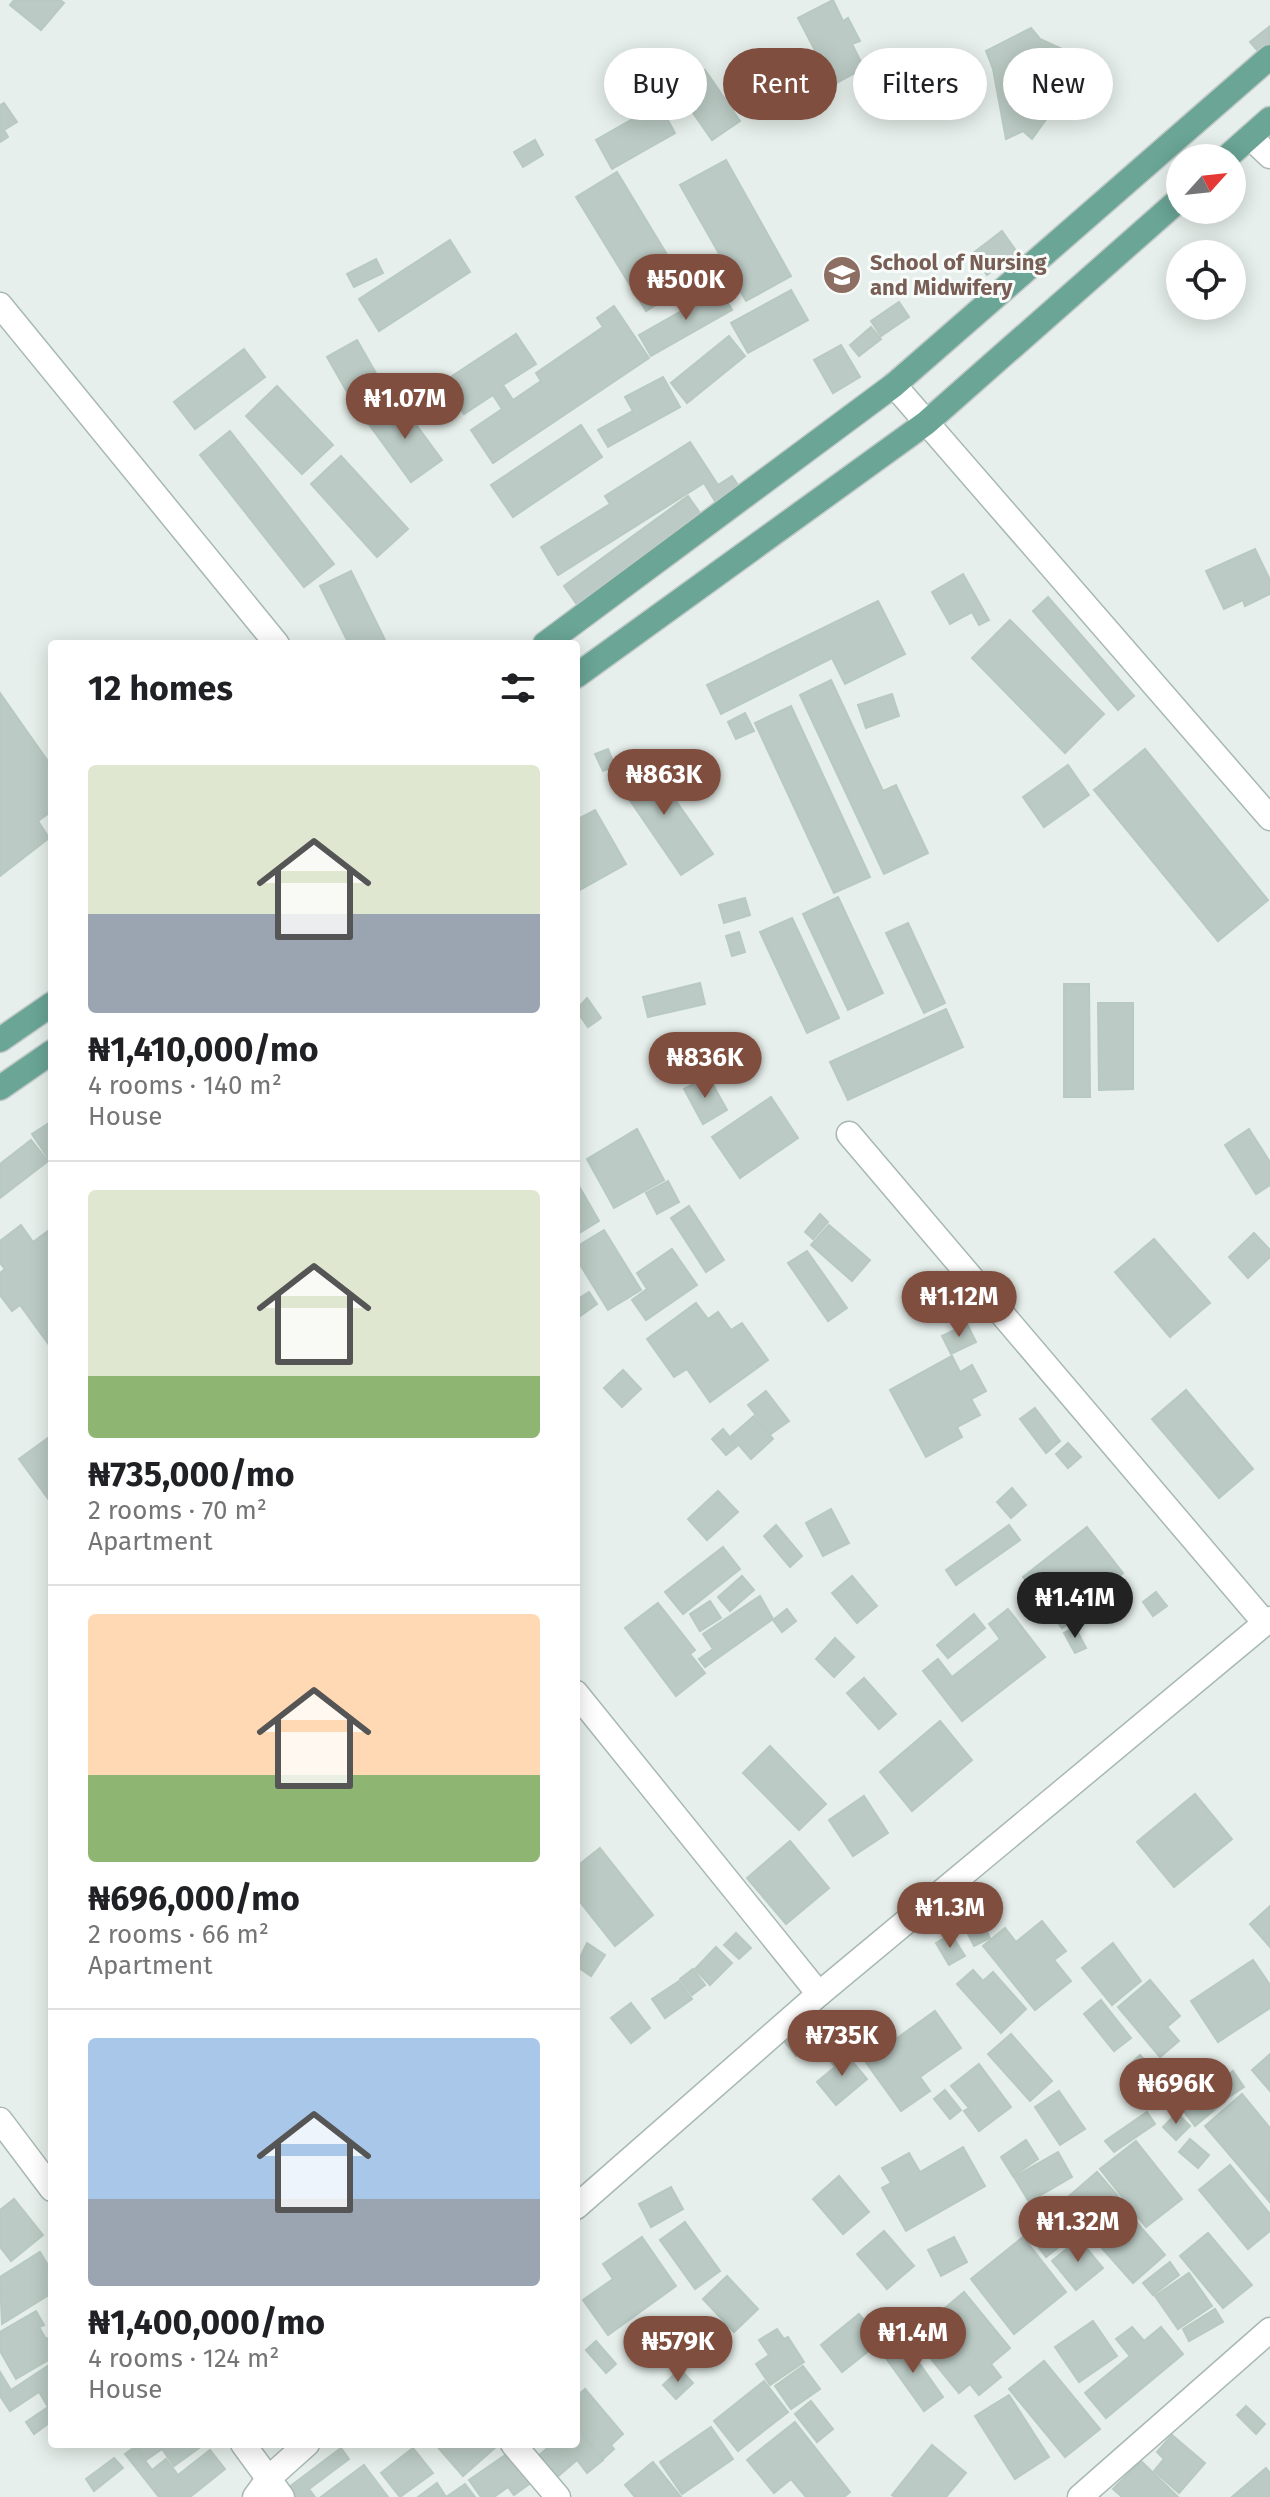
<!DOCTYPE html>
<html lang="en">
<head>
<meta charset="utf-8">
<style>
	:root { --surface:#fff; --page:#f2f2f2; --text:#202124; --muted:#757577; --line:#e0e0e0; --accent:#7f4e3f }
	body { margin:0; font-family:"Fira Sans",sans-serif; background:var(--page); color:var(--text); height:100vh; display:flex; flex-direction:column; font-size:30px; white-space:nowrap }
	* { box-sizing:border-box; margin:0 }
	p { font-size:26px; color:var(--muted) }
	.icon { flex:none; width:44px; height:44px; fill:none; stroke:currentColor; stroke-width:2; stroke-linecap:round; stroke-linejoin:round }
	.map { position:relative; flex:1; overflow:hidden }
	.details { position:absolute; left:48px; top:640px; width:532px; height:1808px; display:flex; flex-direction:column; background:var(--surface); border-radius:8px; box-shadow:0 4px 20px #0003 }
	.details>* { flex:none }
	.hud { position:absolute; left:604px; top:48px; width:546px; height:72px; display:flex; gap:16px }
	.needle { width:52px; rotate:63deg }
	.tools { position:absolute; left:1166px; top:144px; display:grid; gap:16px }
	.tools a { display:grid; place-items:center; width:80px; height:80px; border-radius:50%; background:var(--surface); box-shadow:0 4px 20px #0003; font-size:40px }
	.price { position:absolute; translate:-50% -68px; padding:0 18px; border-radius:28px; background:var(--accent); color:#fff; font-size:26px; line-height:52px; filter:drop-shadow(0 2px 4px #0008) }
	.price::after { content:''; position:absolute; left:50%; top:48px; width:24px; height:18px; margin-left:-12px; background:inherit; clip-path:polygon(0 0,100% 0,50% 100%) }
	.price.on { background:#222; color:#fff }
	ul { padding:0; list-style:none }
	li { display:grid; align-content:center; gap:16px; height:424px; padding:0 40px }
	li+li { border-top:2px solid var(--line) }
	li span { display:grid; place-items:center; height:248px; border-radius:8px; color:#555 }
	li>.icon { margin-inline-start:auto }
	span .icon { width:144px; height:144px; fill:#fffc; stroke-width:1 }
	li b { font-size:34px }
	h2 { display:flex; justify-content:space-between; align-items:center; height:96px; padding:0 40px; font-size:34px }
	.tag { padding:0 28px; border-radius:36px; background:var(--surface); box-shadow:0 4px 20px #0003; font-size:28px; line-height:72px }
	.tag.on { background:var(--accent); color:#fff }
	.map>svg:first-child { display:block }
	.building { fill:#bbcac4; stroke:#b8c9c2; stroke-width:2 }
	.lines { fill:none; stroke-linecap:round; stroke-linejoin:round }
	.minor-casing { stroke:#a8b8b2; stroke-width:27 }
	.major-casing { stroke:#c2cac8; stroke-width:27 }
	.minor { stroke:#fff; stroke-width:24 }
	.major { stroke:#6aa596; stroke-width:24 }
	.labels { text-anchor:middle; stroke-width:6; stroke-linejoin:round; paint-order:stroke }
	.education-label { font-size:22px; font-weight:bold; fill:#785e54; stroke:#f7fbf9; text-anchor:start }
</style>
</head>
<body>
<div class="map">
<svg width="1270" height="2497" viewBox="0 0 1270 2497">
	<rect width="100%" height="100%" fill="#e6efeb"/>
	<g class="building">
		<polygon points="14,0 60,0 64,3 41,30 10,5"/>
		<polygon points="833,0 843,21 848,18 860,41 852,44 864,68 833,85 798,18"/>
		<polygon points="1269,27 1270,50 1262,56 1250,42"/>
		<polygon points="1031,28 1040,39 1088,61 1032,139 1023,131 1006,139 993,69 986,51"/>
		<polygon points="705,70 740,121 712,140 677,90"/>
		<polygon points="4,103 17,122 4,130 8,137 0,142 0,105"/>
		<polygon points="659,104 675,133 612,169 596,140"/>
		<polygon points="535,140 543,155 523,167 514,152"/>
		<polygon points="726,160 791,276 746,301 680,185"/>
		<polygon points="617,172 686,286 646,311 576,197"/>
		<polygon points="1002,231 1017,252 987,275 972,254"/>
		<polygon points="450,240 470,272 379,331 359,299"/>
		<polygon points="376,259 383,273 354,287 347,274"/>
		<polygon points="720,289 732,310 651,356 639,335"/>
		<polygon points="791,290 808,320 748,353 731,323"/>
		<polygon points="899,302 909,317 881,336 871,321"/>
		<polygon points="614,306 649,358 493,463 471,430 502,409 493,395 464,414 443,382 516,334 536,364 503,385 513,400 541,381 536,373 603,327 597,318"/>
		<polygon points="871,327 881,339 859,356 850,345"/>
		<polygon points="729,336 745,356 687,403 671,383"/>
		<polygon points="357,340 393,403 363,420 327,357"/>
		<polygon points="841,345 860,377 833,393 814,360"/>
		<polygon points="244,349 265,377 195,429 174,402"/>
		<polygon points="663,377 680,407 608,447 598,430 633,411 625,397"/>
		<polygon points="277,386 333,445 302,474 246,416"/>
		<polygon points="398,400 442,460 411,482 368,423"/>
		<polygon points="581,425 602,457 513,517 491,485"/>
		<polygon points="230,431 334,564 304,587 200,455"/>
		<polygon points="690,442 718,485 732,476 742,491 718,506 704,483 558,575 541,547 610,504 605,496"/>
		<polygon points="341,456 408,529 377,557 311,484"/>
		<polygon points="688,496 702,516 578,606 564,586"/>
		<polygon points="1255,549 1270,580 1270,594 1245,606 1243,600 1224,609 1206,571"/>
		<polygon points="351,571 387,644 349,644 320,586"/>
		<polygon points="963,574 989,620 979,625 972,612 950,624 932,592"/>
		<polygon points="1048,597 1134,696 1118,710 1033,611"/>
		<polygon points="878,601 905,654 845,684 832,658 721,714 707,685"/>
		<polygon points="1010,620 1104,714 1065,753 972,658"/>
		<polygon points="831,680 883,791 896,785 928,853 884,874 800,695"/>
		<polygon points="0,693 52,767 52,811 38,821 49,838 0,876"/>
		<polygon points="892,694 899,716 866,728 858,705"/>
		<polygon points="791,706 870,877 834,893 755,723"/>
		<polygon points="745,713 754,731 736,739 728,722"/>
		<polygon points="608,749 615,766 603,771 595,754"/>
		<polygon points="1145,749 1268,900 1218,941 1094,790"/>
		<polygon points="646,758 713,854 681,875 616,780"/>
		<polygon points="1068,765 1089,795 1044,827 1023,797"/>
		<polygon points="595,810 626,864 576,892 576,820"/>
		<polygon points="838,897 883,993 848,1010 803,914"/>
		<polygon points="745,898 750,915 724,923 719,905"/>
		<polygon points="792,918 839,1018 807,1033 760,932"/>
		<polygon points="908,923 945,1003 924,1013 886,933"/>
		<polygon points="739,932 745,952 732,956 726,936"/>
		<polygon points="700,983 705,1004 648,1017 643,997"/>
		<polygon points="1064,984 1089,984 1090,1097 1064,1097"/>
		<polygon points="587,998 601,1018 588,1027 576,1010"/>
		<polygon points="1098,1003 1133,1003 1133,1089 1099,1090"/>
		<polygon points="946,1009 963,1047 848,1100 830,1062"/>
		<polygon points="708,1076 727,1110 703,1124 684,1089"/>
		<polygon points="771,1097 798,1138 740,1178 712,1137"/>
		<polygon points="52,1121 52,1159 50,1161 32,1134"/>
		<polygon points="637,1129 664,1180 614,1208 587,1159"/>
		<polygon points="1249,1129 1270,1162 1270,1185 1256,1194 1225,1145"/>
		<polygon points="31,1140 48,1161 0,1198 0,1164"/>
		<polygon points="576,1181 599,1221 576,1235"/>
		<polygon points="668,1181 679,1202 657,1214 646,1193"/>
		<polygon points="689,1206 724,1260 706,1272 671,1218"/>
		<polygon points="820,1214 828,1222 813,1239 805,1232"/>
		<polygon points="21,1225 33,1242 52,1228 52,1349 20,1305 12,1311 0,1295 0,1273 5,1269 0,1263 0,1241"/>
		<polygon points="829,1225 870,1260 852,1281 811,1245"/>
		<polygon points="604,1230 641,1290 608,1310 576,1258 576,1247"/>
		<polygon points="1254,1233 1270,1250 1270,1257 1248,1278 1229,1257"/>
		<polygon points="1154,1239 1210,1303 1170,1337 1115,1272"/>
		<polygon points="672,1249 697,1285 646,1320 632,1300 647,1289 637,1273"/>
		<polygon points="807,1251 847,1308 828,1321 788,1263"/>
		<polygon points="589,1292 597,1304 576,1319 576,1300"/>
		<polygon points="696,1303 708,1319 718,1312 731,1330 742,1323 768,1360 710,1402 687,1369 674,1377 647,1339"/>
		<polygon points="967,1324 976,1342 951,1354 942,1336"/>
		<polygon points="952,1356 960,1372 972,1365 986,1391 971,1399 980,1415 957,1427 962,1437 926,1457 890,1390"/>
		<polygon points="623,1370 641,1389 622,1407 604,1388"/>
		<polygon points="1186,1390 1253,1469 1219,1498 1152,1419"/>
		<polygon points="766,1391 789,1421 771,1434 748,1405"/>
		<polygon points="1035,1408 1060,1441 1046,1453 1020,1419"/>
		<polygon points="754,1416 773,1439 751,1459 731,1436"/>
		<polygon points="723,1429 737,1446 726,1455 712,1439"/>
		<polygon points="52,1435 52,1497 49,1500 19,1459"/>
		<polygon points="1068,1443 1081,1457 1068,1468 1056,1454"/>
		<polygon points="1012,1488 1026,1505 1011,1518 997,1502"/>
		<polygon points="718,1491 738,1512 707,1540 688,1519"/>
		<polygon points="831,1509 849,1543 823,1556 806,1523"/>
		<polygon points="776,1525 802,1556 790,1567 764,1536"/>
		<polygon points="1009,1525 1020,1540 956,1585 946,1570"/>
		<polygon points="1087,1527 1123,1573 1096,1594 1106,1606 1079,1628 1073,1620 1062,1628 1023,1577"/>
		<polygon points="723,1547 740,1569 683,1614 665,1592"/>
		<polygon points="742,1576 754,1590 730,1611 718,1597"/>
		<polygon points="852,1576 877,1606 857,1623 832,1593"/>
		<polygon points="1156,1592 1167,1606 1153,1616 1143,1602"/>
		<polygon points="760,1596 773,1619 705,1667 699,1659 713,1649 703,1634"/>
		<polygon points="710,1601 721,1618 700,1631 690,1614"/>
		<polygon points="658,1603 695,1650 690,1654 705,1673 676,1696 625,1628"/>
		<polygon points="787,1609 796,1621 782,1632 773,1620"/>
		<polygon points="1008,1609 1045,1657 962,1721 923,1671 938,1659 952,1677 1000,1639 989,1624"/>
		<polygon points="974,1614 985,1628 948,1658 937,1645"/>
		<polygon points="1075,1627 1086,1648 1075,1653 1064,1633"/>
		<polygon points="835,1638 854,1657 834,1677 816,1659"/>
		<polygon points="864,1678 896,1714 879,1729 847,1693"/>
		<polygon points="940,1721 972,1760 912,1811 880,1772"/>
		<polygon points="770,1746 826,1804 799,1830 743,1773"/>
		<polygon points="1195,1794 1232,1839 1174,1887 1137,1842"/>
		<polygon points="864,1796 888,1833 853,1856 829,1820"/>
		<polygon points="790,1841 829,1888 786,1924 747,1878"/>
		<polygon points="600,1848 653,1915 615,1946 576,1897 576,1867"/>
		<polygon points="1270,1906 1270,1947 1250,1924"/>
		<polygon points="980,1916 990,1938 974,1946 963,1924"/>
		<polygon points="1042,1921 1066,1951 1054,1960 1071,1981 1035,2010 983,1946 1005,1928 1016,1942"/>
		<polygon points="736,1933 751,1948 739,1959 724,1945"/>
		<polygon points="951,1934 965,1956 949,1965 936,1943"/>
		<polygon points="587,1943 605,1955 591,1976 576,1966"/>
		<polygon points="1113,1943 1141,1981 1112,2005 1082,1968"/>
		<polygon points="716,1947 732,1963 710,1985 695,1969"/>
		<polygon points="1253,1960 1270,1985 1270,2008 1218,2042 1191,2001"/>
		<polygon points="693,1969 705,1985 692,1995 680,1979"/>
		<polygon points="973,1970 983,1981 993,1972 1026,2009 1001,2033 957,1984"/>
		<polygon points="1150,1980 1180,2016 1167,2027 1179,2041 1160,2057 1118,2007"/>
		<polygon points="679,1981 692,1999 665,2018 652,1999"/>
		<polygon points="1101,2000 1131,2038 1114,2051 1084,2014"/>
		<polygon points="631,2003 650,2028 631,2043 611,2018"/>
		<polygon points="935,2011 961,2048 920,2077 930,2091 901,2111 865,2061"/>
		<polygon points="808,2022 820,2037 796,2056 784,2041"/>
		<polygon points="1011,2034 1052,2081 1030,2101 988,2054"/>
		<polygon points="842,2049 867,2079 836,2105 817,2082 835,2067 829,2059"/>
		<polygon points="1270,2054 1270,2091 1252,2070"/>
		<polygon points="1140,2055 1161,2078 1148,2089 1127,2067"/>
		<polygon points="979,2064 1011,2107 979,2131 964,2111 969,2108 951,2086"/>
		<polygon points="1199,2069 1209,2086 1186,2100 1176,2084"/>
		<polygon points="1233,2071 1244,2087 1226,2099 1215,2084"/>
		<polygon points="1163,2082 1174,2097 1160,2108 1149,2093"/>
		<polygon points="945,2090 961,2110 950,2119 934,2099"/>
		<polygon points="1059,2091 1085,2129 1060,2145 1035,2107"/>
		<polygon points="1206,2091 1219,2106 1195,2126 1183,2110"/>
		<polygon points="1242,2094 1270,2128 1269,2201 1205,2126"/>
		<polygon points="1147,2112 1155,2124 1114,2152 1105,2141"/>
		<polygon points="1177,2113 1190,2126 1176,2140 1163,2127"/>
		<polygon points="1190,2139 1209,2155 1198,2168 1179,2152"/>
		<polygon points="1026,2140 1038,2159 1013,2176 1001,2157"/>
		<polygon points="1136,2141 1182,2199 1146,2227 1100,2169"/>
		<polygon points="963,2147 985,2186 906,2231 882,2188 891,2183 882,2168 909,2153 920,2172"/>
		<polygon points="1058,2152 1072,2177 1029,2202 1014,2177"/>
		<polygon points="1230,2165 1270,2214 1270,2231 1248,2249 1199,2190"/>
		<polygon points="1097,2172 1123,2202 1087,2234 1061,2203"/>
		<polygon points="839,2176 869,2212 843,2234 813,2199"/>
		<polygon points="671,2187 683,2209 651,2227 639,2204"/>
		<polygon points="14,2199 43,2235 11,2261 0,2247 0,2210"/>
		<polygon points="1053,2207 1074,2235 1046,2257 1025,2229"/>
		<polygon points="1125,2209 1165,2255 1133,2283 1093,2238"/>
		<polygon points="685,2222 720,2271 695,2289 660,2240"/>
		<polygon points="884,2231 914,2266 887,2289 857,2254"/>
		<polygon points="1208,2233 1252,2285 1223,2308 1180,2256"/>
		<polygon points="642,2237 676,2286 608,2335 583,2300 613,2279 603,2264"/>
		<polygon points="954,2237 967,2262 941,2276 928,2250"/>
		<polygon points="1023,2237 1066,2292 1014,2334 971,2279"/>
		<polygon points="1079,2239 1103,2268 1076,2290 1052,2261"/>
		<polygon points="40,2252 52,2272 52,2293 2,2324 0,2277"/>
		<polygon points="1170,2262 1179,2275 1153,2295 1143,2283"/>
		<polygon points="1189,2273 1212,2306 1178,2329 1155,2296"/>
		<polygon points="727,2276 758,2309 734,2332 703,2299"/>
		<polygon points="964,2292 1010,2348 991,2364 1001,2377 979,2395 970,2384 959,2393 912,2336"/>
		<polygon points="1215,2309 1223,2322 1189,2341 1183,2329"/>
		<polygon points="36,2311 44,2325 39,2327 46,2339 52,2336 52,2358 16,2379 0,2351 0,2332"/>
		<polygon points="859,2314 881,2341 842,2372 821,2345"/>
		<polygon points="1093,2321 1117,2356 1079,2382 1055,2347"/>
		<polygon points="1132,2327 1144,2341 1161,2327 1183,2354 1106,2418 1085,2393 1130,2356 1116,2339"/>
		<polygon points="777,2329 784,2339 788,2337 804,2362 770,2385 756,2364 769,2355 759,2340"/>
		<polygon points="903,2340 943,2397 924,2411 883,2354"/>
		<polygon points="596,2341 616,2364 606,2373 586,2350"/>
		<polygon points="1044,2361 1100,2429 1065,2457 1009,2389"/>
		<polygon points="52,2363 52,2421 34,2434 26,2422 48,2407 39,2392 10,2411 0,2396 0,2372 11,2390"/>
		<polygon points="803,2366 820,2389 791,2409 775,2386"/>
		<polygon points="680,2369 693,2383 676,2399 663,2385"/>
		<polygon points="764,2381 788,2412 738,2451 714,2421"/>
		<polygon points="585,2389 623,2434 611,2445 614,2449 603,2459 576,2426 576,2397"/>
		<polygon points="1009,2395 1049,2457 1015,2479 975,2416"/>
		<polygon points="811,2401 833,2429 817,2442 795,2414"/>
		<polygon points="1246,2406 1265,2424 1256,2434 1237,2415"/>
		<polygon points="795,2422 850,2492 844,2497 806,2497 791,2479 774,2493 747,2460"/>
		<polygon points="711,2427 733,2459 682,2494 660,2462"/>
		<polygon points="576,2428 603,2460 587,2473 577,2460 556,2478 538,2456 552,2444 576,2444"/>
		<polygon points="1172,2435 1205,2463 1179,2493 1154,2471 1164,2459 1157,2452"/>
		<polygon points="135,2444 196,2444 199,2448 174,2466 162,2449 146,2460"/>
		<polygon points="435,2444 496,2444 497,2446 463,2476"/>
		<polygon points="932,2445 966,2473 946,2497 895,2497 892,2495"/>
		<polygon points="135,2447 152,2470 166,2459 178,2475 210,2450 225,2469 190,2497 159,2497 125,2454"/>
		<polygon points="341,2448 349,2459 309,2489 315,2497 288,2497 284,2491"/>
		<polygon points="413,2448 433,2473 400,2497 381,2473"/>
		<polygon points="511,2451 532,2482 514,2495 508,2487 494,2497 481,2497 469,2480"/>
		<polygon points="114,2458 123,2468 94,2491 86,2479"/>
		<polygon points="1141,2461 1178,2497 1122,2497 1113,2489"/>
		<polygon points="653,2462 681,2497 635,2497 625,2485"/>
		<polygon points="364,2465 388,2497 321,2497"/>
		<polygon points="1266,2468 1270,2473 1270,2497 1232,2497"/>
		<polygon points="437,2483 446,2497 465,2484 475,2497 418,2497"/>
	</g>
	<g class="lines">
		<defs>
			<g id="minor">
				<polyline points="1250,137 1270,156"/>
				<polyline points="0,305 277,644"/>
				<polyline points="894,385 1270,818"/>
				<polyline points="849,1134 1265,1623"/>
				<polyline points="576,1693 819,1994"/>
				<polyline points="0,2120 52,2189"/>
				<polyline points="576,2207 819,1994 1270,1619"/>
				<polyline points="243,2444 282,2497"/>
				<polyline points="513,2444 558,2497"/>
				<polyline points="255,2497 269,2478 307,2444"/>
				<polyline points="1080,2497 1270,2330"/>
			</g>
			<g id="major">
				<polyline points="1226,158 1270,119"/>
				<polyline points="545,644 894,385 1270,57"/>
				<polyline points="576,676 926,423 1180,199"/>
				<polyline points="0,1040 52,1004"/>
				<polyline points="0,1088 52,1052"/>
			</g>
		</defs>
		<use href="#minor" class="minor-casing"/>
		<use href="#major" class="major-casing"/>
		<use href="#minor" class="minor"/>
		<use href="#major" class="major"/>
	</g>
	<defs>
		<symbol id="university-disc" viewBox="-11 -11 22 22"><circle r="9.5" fill="#8d6e63" stroke="#f7fbf9"/><path d="M0-5L7-2L0 1L-7-2ZM-4 1L0 2.5L4 1V4Q0 6-4 4Z" fill="#fff"/></symbol>
	</defs>
	<g fill-rule="evenodd">
		<use href="#university-disc" x="820" y="253" width="44" height="44"/>
	</g>
	<g class="labels">
		<g class="education-label">
			<text x="870" y="270">School of Nursing<tspan x="870" dy="25">and Midwifery</tspan></text>
		</g>
	</g>
</svg>
<div class="tools">
<a><svg class="needle" viewBox="-14 -14 28 28"><path d="M0-13l5 13h-10z" fill="#e53935"/><path d="M0 13l5-13h-10z" fill="#757577"/></svg></a>
<a><svg class="icon" aria-label="locate" viewBox="0 0 24 24"><circle cx="12" cy="12" r="6"/><path d="M12 2v4M12 18v4M2 12h4M18 12h4"/></svg></a>
</div>
<b class="price" style="left:686px;top:322px">₦500K</b>
<b class="price" style="left:405px;top:441px">₦1.07M</b>
<b class="price" style="left:664px;top:817px">₦863K</b>
<b class="price" style="left:705px;top:1100px">₦836K</b>
<b class="price" style="left:959px;top:1339px">₦1.12M</b>
<b class="price on" style="left:1075px;top:1640px">₦1.41M</b>
<b class="price" style="left:950px;top:1950px">₦1.3M</b>
<b class="price" style="left:842px;top:2078px">₦735K</b>
<b class="price" style="left:1176px;top:2126px">₦696K</b>
<b class="price" style="left:1078px;top:2264px">₦1.32M</b>
<b class="price" style="left:913px;top:2375px">₦1.4M</b>
<b class="price" style="left:678px;top:2384px">₦579K</b>
<div class="hud">
<a class="tag">Buy</a>
<a class="tag on">Rent</a>
<a class="tag">Filters</a>
<a class="tag">New</a>
</div>
<section class="details">
<h2>12 homes<svg class="icon" aria-label="filters" viewBox="0 0 24 24"><path d="M4 7h16M4 17h16"/><circle cx="9" cy="7" r="2"/><circle cx="15" cy="17" r="2"/></svg></h2>
<ul>
<li><span style="background:linear-gradient(#dfe7d0 60%,#9aa5b1 0)"><svg class="icon" aria-label="home" viewBox="0 0 24 24"><path d="M3 11l9-7 9 7M6 9v11h12V9"/></svg></span><div><b>₦1,410,000/mo</b><p>4 rooms · 140 m²</p><p>House</p></div></li>
<li><span style="background:linear-gradient(#dfe7d0 75%,#8fb573 0)"><svg class="icon" aria-label="home" viewBox="0 0 24 24"><path d="M3 11l9-7 9 7M6 9v11h12V9"/></svg></span><div><b>₦735,000/mo</b><p>2 rooms · 70 m²</p><p>Apartment</p></div></li>
<li><span style="background:linear-gradient(#ffd9b3 65%,#8fb573 0)"><svg class="icon" aria-label="home" viewBox="0 0 24 24"><path d="M3 11l9-7 9 7M6 9v11h12V9"/></svg></span><div><b>₦696,000/mo</b><p>2 rooms · 66 m²</p><p>Apartment</p></div></li>
<li><span style="background:linear-gradient(#a9c7e8 65%,#9aa5b1 0)"><svg class="icon" aria-label="home" viewBox="0 0 24 24"><path d="M3 11l9-7 9 7M6 9v11h12V9"/></svg></span><div><b>₦1,400,000/mo</b><p>4 rooms · 124 m²</p><p>House</p></div></li>
</ul>
</section>
</div>
</body>
</html>
